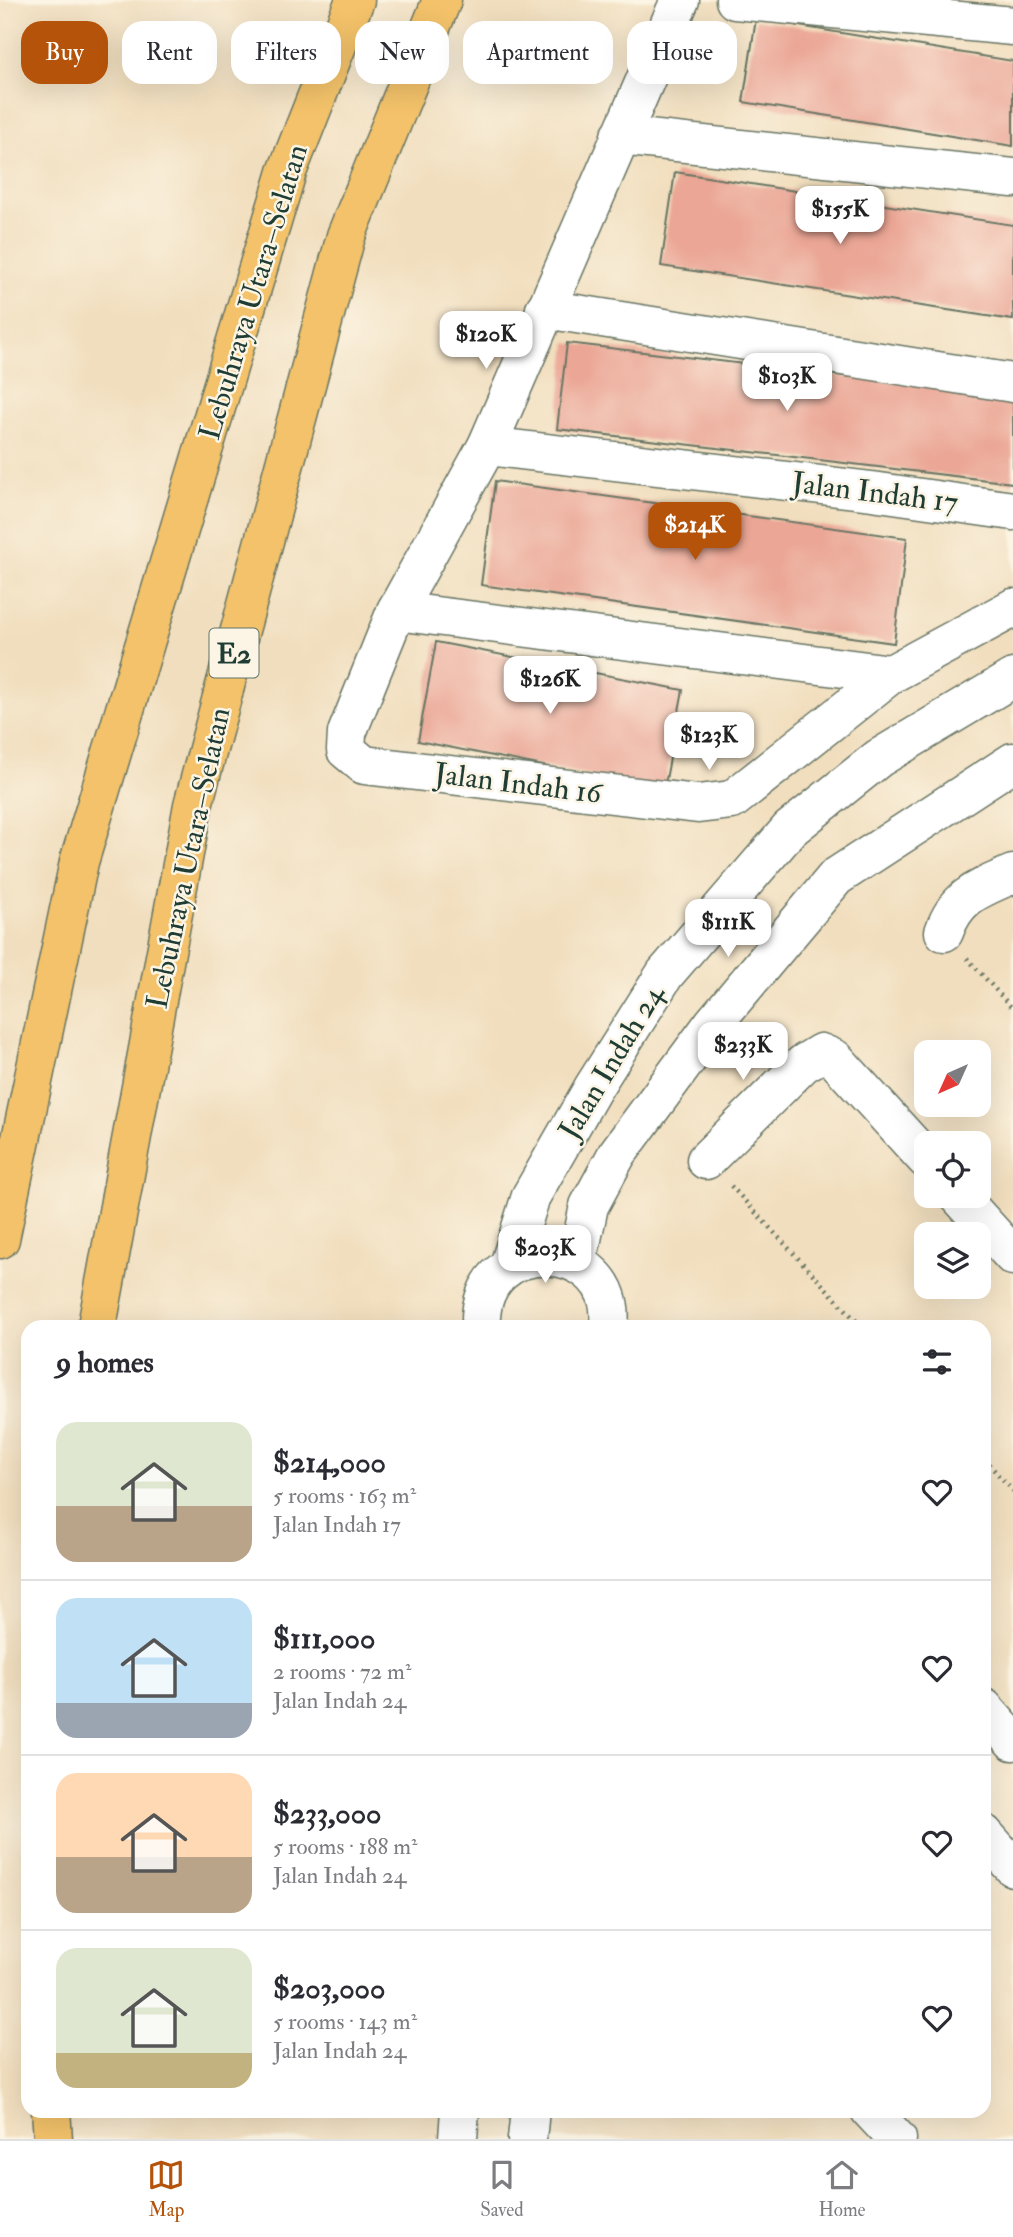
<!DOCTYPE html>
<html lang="en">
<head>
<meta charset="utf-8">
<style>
	:root { --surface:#fff; --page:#f2f2f3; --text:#2b2b33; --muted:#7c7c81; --line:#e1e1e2; --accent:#b45309 }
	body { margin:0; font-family:"IM FELL Double Pica",serif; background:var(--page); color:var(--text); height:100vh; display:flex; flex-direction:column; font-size:26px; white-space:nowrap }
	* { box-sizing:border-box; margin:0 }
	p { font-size:23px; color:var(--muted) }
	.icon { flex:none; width:38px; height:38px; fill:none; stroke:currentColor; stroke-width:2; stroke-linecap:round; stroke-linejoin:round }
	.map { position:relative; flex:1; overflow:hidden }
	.side { position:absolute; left:21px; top:1320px; width:970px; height:798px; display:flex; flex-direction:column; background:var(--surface); border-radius:21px; box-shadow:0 7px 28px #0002 }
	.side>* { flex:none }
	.guide { position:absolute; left:21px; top:21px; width:971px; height:63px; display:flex; gap:14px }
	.needle { width:46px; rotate:225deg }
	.controls { position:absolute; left:914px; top:1040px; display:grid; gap:14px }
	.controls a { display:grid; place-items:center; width:77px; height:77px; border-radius:14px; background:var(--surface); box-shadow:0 7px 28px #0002; font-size:35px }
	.price { position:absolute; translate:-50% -60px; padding:0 16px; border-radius:14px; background:#fff; color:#222; font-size:23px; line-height:46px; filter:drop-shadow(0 2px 4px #0008) }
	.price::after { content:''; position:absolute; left:50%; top:42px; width:21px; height:16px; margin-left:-10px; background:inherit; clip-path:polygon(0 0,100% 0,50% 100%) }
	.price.current { background:var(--accent); color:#fff }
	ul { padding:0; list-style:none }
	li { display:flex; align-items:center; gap:21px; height:175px; padding:0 35px }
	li+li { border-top:2px solid var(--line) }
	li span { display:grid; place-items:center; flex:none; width:196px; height:140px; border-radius:21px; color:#555 }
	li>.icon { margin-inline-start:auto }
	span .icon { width:84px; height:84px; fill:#fffc; stroke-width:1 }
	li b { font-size:30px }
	h2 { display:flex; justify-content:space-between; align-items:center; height:84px; padding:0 35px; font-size:30px }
	.pill { padding:0 24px; border-radius:21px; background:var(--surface); box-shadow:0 7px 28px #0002; font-size:24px; line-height:63px }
	.pill.current { background:var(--accent); color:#fff }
	.tab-bar { display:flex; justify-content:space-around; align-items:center; height:98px; border-top:2px solid var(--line); background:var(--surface); font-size:19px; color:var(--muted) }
	.tab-bar a { display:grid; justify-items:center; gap:4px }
	.tab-bar .current { color:var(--accent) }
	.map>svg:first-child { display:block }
	.building { fill:#eba695 }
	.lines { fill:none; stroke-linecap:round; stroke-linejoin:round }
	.minor-casing { stroke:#687564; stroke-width:41 }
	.highway-casing { stroke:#687564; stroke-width:41 }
	.path { stroke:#687564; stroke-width:4.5; stroke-dasharray:2 5; stroke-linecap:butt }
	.minor { stroke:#fff; stroke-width:38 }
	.highway { stroke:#f3c26a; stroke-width:38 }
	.labels { text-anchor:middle; stroke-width:5; stroke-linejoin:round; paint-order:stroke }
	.shield { fill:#fcf5e5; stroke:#617469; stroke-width:2 }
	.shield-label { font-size:28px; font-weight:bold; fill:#1f3d34 }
	.street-label { font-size:30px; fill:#1f3d34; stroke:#fcf5e5 }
</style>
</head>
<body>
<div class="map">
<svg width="1013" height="2139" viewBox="0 0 1013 2139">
	<rect width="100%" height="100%" fill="#fcf5e5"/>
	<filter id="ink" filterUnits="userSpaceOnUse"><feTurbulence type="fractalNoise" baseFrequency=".0143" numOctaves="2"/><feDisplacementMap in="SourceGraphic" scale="14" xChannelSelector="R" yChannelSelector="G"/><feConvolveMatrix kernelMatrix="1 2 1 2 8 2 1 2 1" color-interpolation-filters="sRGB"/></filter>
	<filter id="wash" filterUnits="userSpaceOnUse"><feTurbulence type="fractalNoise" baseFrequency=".00686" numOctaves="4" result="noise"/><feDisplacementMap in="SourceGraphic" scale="28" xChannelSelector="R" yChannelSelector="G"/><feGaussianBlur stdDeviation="1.57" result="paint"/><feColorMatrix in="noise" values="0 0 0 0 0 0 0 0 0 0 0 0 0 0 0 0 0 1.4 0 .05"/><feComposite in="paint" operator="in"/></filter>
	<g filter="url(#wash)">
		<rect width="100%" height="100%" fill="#f1debe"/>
		<g id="blocks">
			<g class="building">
				<polygon points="756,19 1013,61 1013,146 743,102"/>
				<polygon points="675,172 1013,225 1013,320 661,266"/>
				<polygon points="567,343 1013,396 1013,483 557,429"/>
				<polygon points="495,481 907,538 894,643 481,585"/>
				<polygon points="436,642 683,690 664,790 418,741"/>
			</g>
		</g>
	</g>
	<g filter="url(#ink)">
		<use href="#blocks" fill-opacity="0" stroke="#687564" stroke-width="2"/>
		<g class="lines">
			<defs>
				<g id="minor">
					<polyline points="680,0 487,446 396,611 347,733 346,750 364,765 698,804 732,800 891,674 1013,608"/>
					<polyline points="735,0 1013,26"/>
					<polyline points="620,136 1013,178"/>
					<polyline points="545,309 1013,383"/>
					<polyline points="487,446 872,491 1013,511"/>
					<polyline points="396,611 891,674"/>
					<path d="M944 932C957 895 979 889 1013 874"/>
					<polyline points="706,1160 803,1064 821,1053 835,1059 926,1159"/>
					<polyline points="958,1195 1013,1256"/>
					<polyline points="577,1263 589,1206 617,1154 713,1024 836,877 1013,762"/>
					<polyline points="509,1266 531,1196 593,1088 665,974 790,829 879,758 1013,678"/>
					<path d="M481 1326C477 1229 620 1238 609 1326"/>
					<polyline points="984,1708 1013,1741"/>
					<polyline points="984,1834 1013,1867"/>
					<polyline points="870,2110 897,2139"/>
					<polyline points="458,2139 460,2110"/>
					<polyline points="527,2139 530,2110"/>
				</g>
				<g id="highway">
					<polyline points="0,1239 79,862 287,172 355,0"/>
					<polyline points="97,1326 193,805 346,236 442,0"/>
					<polyline points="51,2110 53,2139"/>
				</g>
			</defs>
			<use href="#minor" class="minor-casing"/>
			<use href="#highway" class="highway-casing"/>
			<g class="path">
				<polyline points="967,958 1013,1009"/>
				<polyline points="731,1186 861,1326"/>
				<polyline points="984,1459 1013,1491"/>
			</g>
			<use href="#minor" class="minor"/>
			<use href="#highway" class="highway"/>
		</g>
	</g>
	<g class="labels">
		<rect class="shield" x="209.5" y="628.5" width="49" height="49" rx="5"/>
		<g class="shield-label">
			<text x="234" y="663">E2</text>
		</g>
		<g class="street-label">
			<text transform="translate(253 292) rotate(-73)" y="10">Lebuhraya Utara–Selatan</text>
			<text transform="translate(875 492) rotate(7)" y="10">Jalan Indah 17</text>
			<text transform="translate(518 783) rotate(7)" y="10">Jalan Indah 16</text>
			<text transform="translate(188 858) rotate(-78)" y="10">Lebuhraya Utara–Selatan</text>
			<text transform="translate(611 1062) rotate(-59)" y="10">Jalan Indah 24</text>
		</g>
	</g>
</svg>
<div class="controls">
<a><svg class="needle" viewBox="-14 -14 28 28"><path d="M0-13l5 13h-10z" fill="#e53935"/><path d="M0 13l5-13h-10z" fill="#7c7c81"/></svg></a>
<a><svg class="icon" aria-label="locate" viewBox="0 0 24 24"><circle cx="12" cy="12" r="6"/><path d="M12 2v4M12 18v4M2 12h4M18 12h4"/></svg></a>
<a><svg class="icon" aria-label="layers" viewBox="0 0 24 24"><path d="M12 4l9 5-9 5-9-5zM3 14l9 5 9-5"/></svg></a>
</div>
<b class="price" style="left:840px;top:246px">$155K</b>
<b class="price" style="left:486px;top:371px">$120K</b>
<b class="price" style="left:787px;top:413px">$103K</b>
<b class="price current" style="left:695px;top:562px">$214K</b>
<b class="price" style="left:550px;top:716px">$126K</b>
<b class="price" style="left:709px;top:772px">$123K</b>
<b class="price" style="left:728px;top:959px">$111K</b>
<b class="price" style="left:743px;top:1082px">$233K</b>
<b class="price" style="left:545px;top:1285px">$203K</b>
<div class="guide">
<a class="pill current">Buy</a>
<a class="pill">Rent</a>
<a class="pill">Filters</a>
<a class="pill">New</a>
<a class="pill">Apartment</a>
<a class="pill">House</a>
</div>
<section class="side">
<h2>9 homes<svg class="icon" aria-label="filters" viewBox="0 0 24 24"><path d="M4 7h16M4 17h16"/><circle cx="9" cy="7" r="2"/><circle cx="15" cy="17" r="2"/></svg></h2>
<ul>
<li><span style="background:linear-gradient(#dfe7d0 60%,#b9a48a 0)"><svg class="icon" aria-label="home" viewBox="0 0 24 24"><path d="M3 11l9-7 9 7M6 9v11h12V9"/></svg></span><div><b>$214,000</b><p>5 rooms · 163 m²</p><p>Jalan Indah 17</p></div><svg class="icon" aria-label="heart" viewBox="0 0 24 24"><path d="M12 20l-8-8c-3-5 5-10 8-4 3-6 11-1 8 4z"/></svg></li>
<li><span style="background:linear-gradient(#bfe0f5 75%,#9aa5b1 0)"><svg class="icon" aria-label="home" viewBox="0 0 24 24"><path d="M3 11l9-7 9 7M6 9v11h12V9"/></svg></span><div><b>$111,000</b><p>2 rooms · 72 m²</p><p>Jalan Indah 24</p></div><svg class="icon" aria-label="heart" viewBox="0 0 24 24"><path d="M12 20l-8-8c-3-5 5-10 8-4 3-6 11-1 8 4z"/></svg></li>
<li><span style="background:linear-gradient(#ffd9b3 60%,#b9a48a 0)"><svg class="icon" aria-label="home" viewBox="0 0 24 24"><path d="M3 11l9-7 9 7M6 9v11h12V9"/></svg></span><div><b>$233,000</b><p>5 rooms · 188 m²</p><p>Jalan Indah 24</p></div><svg class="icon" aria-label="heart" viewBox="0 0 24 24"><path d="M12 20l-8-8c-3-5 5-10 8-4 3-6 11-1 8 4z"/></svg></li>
<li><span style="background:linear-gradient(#dfe7d0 75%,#c2b280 0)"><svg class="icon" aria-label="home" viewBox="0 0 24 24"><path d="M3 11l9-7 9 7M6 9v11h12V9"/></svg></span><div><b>$203,000</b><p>5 rooms · 143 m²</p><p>Jalan Indah 24</p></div><svg class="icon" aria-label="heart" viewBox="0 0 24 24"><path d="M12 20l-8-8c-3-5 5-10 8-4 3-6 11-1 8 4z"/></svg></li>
</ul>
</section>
</div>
<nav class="tab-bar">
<a class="current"><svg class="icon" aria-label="map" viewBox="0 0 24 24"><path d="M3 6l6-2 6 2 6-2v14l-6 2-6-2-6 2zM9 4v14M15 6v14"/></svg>Map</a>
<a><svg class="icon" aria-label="saved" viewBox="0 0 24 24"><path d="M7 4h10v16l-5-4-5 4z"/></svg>Saved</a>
<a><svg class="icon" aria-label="home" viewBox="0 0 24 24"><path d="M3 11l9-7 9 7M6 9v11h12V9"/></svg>Home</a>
</nav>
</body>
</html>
